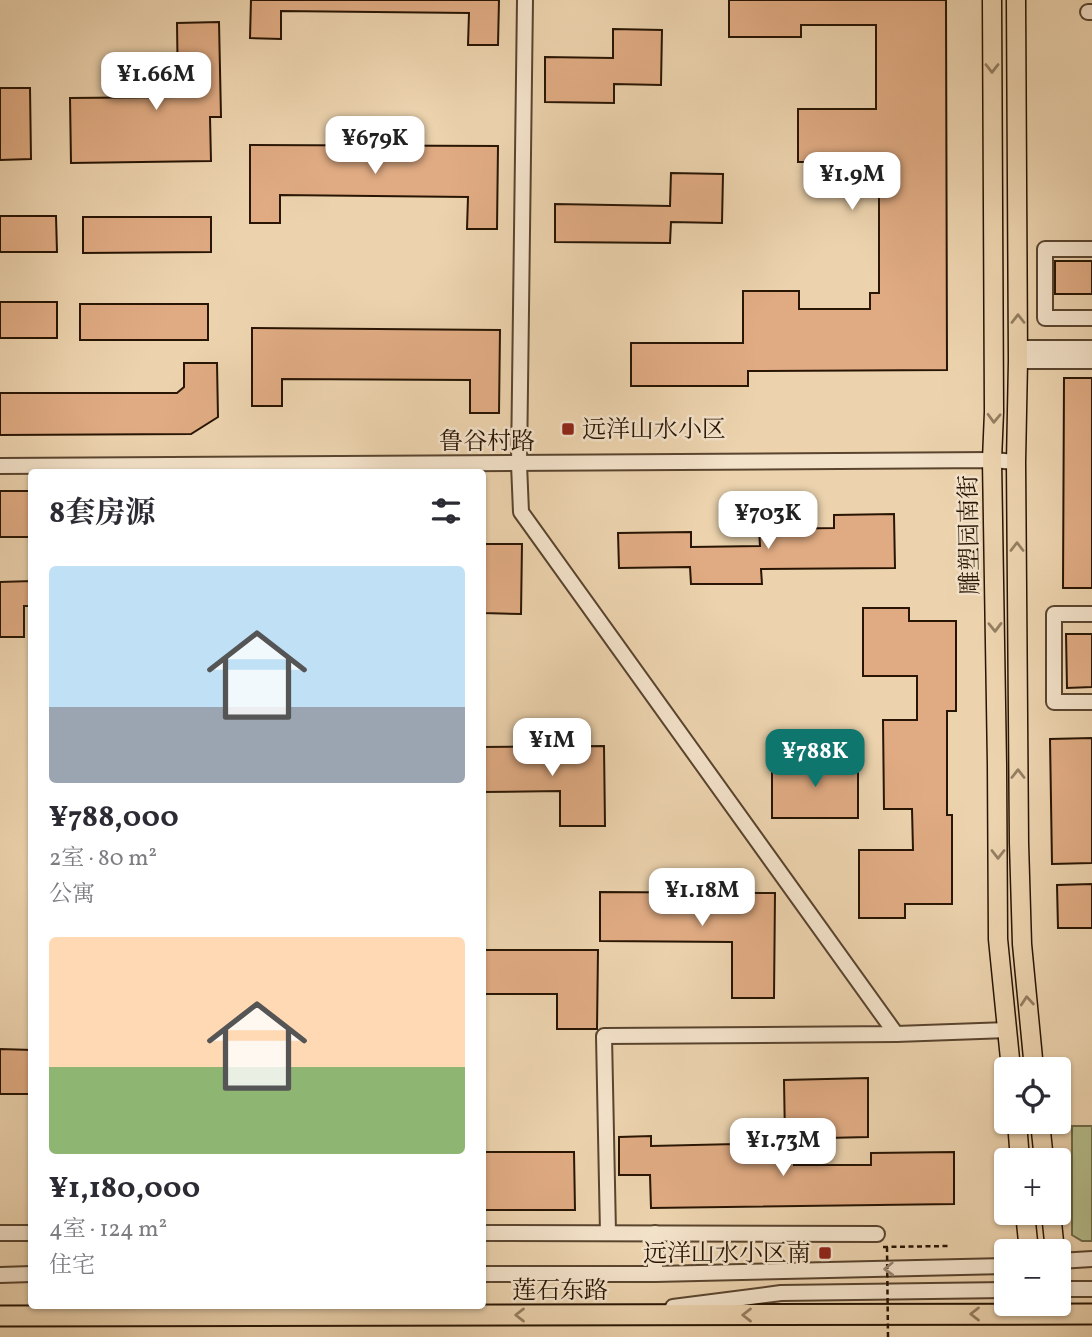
<!DOCTYPE html>
<html lang="zh">
<head>
<meta charset="utf-8">
<style>
	:root { --surface:#fff; --page:#f2f2f3; --text:#2b2b33; --muted:#7c7c81; --accent:#0f766e }
	body { margin:0; font-family:Vollkorn,"Noto Serif SC",serif; background:var(--page); color:var(--text); height:100vh; display:flex; flex-direction:column; font-size:26px; white-space:nowrap }
	* { box-sizing:border-box; margin:0 }
	p { font-size:23px; color:var(--muted) }
	.icon { flex:none; width:38px; height:38px; fill:none; stroke:currentColor; stroke-width:2; stroke-linecap:round; stroke-linejoin:round }
	.map { position:relative; flex:1; overflow:hidden }
	.sheet { position:absolute; left:28px; top:469px; width:458px; height:840px; display:flex; flex-direction:column; background:var(--surface); border-radius:7px; box-shadow:0 2px 5px #0004 }
	.sheet>* { flex:none }
	.tools { position:absolute; left:994px; top:1057px; display:grid; gap:14px }
	.tools a { display:grid; place-items:center; width:77px; height:77px; border-radius:7px; background:var(--surface); box-shadow:0 2px 5px #0004; font-size:35px }
	.price { position:absolute; translate:-50% -60px; padding:0 16px; border-radius:14px; background:#fff; color:#222; font-size:23px; line-height:46px; filter:drop-shadow(0 2px 4px #0008) }
	.price::after { content:''; position:absolute; left:50%; top:42px; width:21px; height:16px; margin-left:-10px; background:inherit; clip-path:polygon(0 0,100% 0,50% 100%) }
	.price.active { background:var(--accent); color:#fff }
	ul { padding:0; list-style:none }
	li { display:grid; align-content:center; gap:14px; height:371px; padding:0 21px }
	li span { display:grid; place-items:center; height:217px; border-radius:7px; color:#555 }
	li>.icon { margin-inline-start:auto }
	span .icon { width:126px; height:126px; fill:#fffc; stroke-width:1 }
	li b { font-size:30px }
	h2 { display:flex; justify-content:space-between; align-items:center; height:84px; padding:0 21px; font-size:30px }
	.map>svg:first-child { display:block }
	.green { fill:#b5bd8c; stroke:#6e6948; stroke-width:2 }
	.building { fill:#e0ab83; stroke:#281503; stroke-width:2 }
	.lines { fill:none; stroke-linecap:round; stroke-linejoin:round }
	.minor-casing { stroke:#59442e; stroke-width:18 }
	.major-casing { stroke:#281503; stroke-width:21 }
	.highway-casing { stroke:#281503; stroke-width:23 }
	.path { stroke:#281503; stroke-width:2.5; stroke-dasharray:5 3.5; stroke-linecap:butt }
	.minor { stroke:#f3e2ca; stroke-width:14 }
	.major { stroke:#ecd3ae; stroke-width:18 }
	.highway { stroke:#ecd3ae; stroke-width:19 }
	.path-bridge { stroke:#281503; stroke-width:2.5; stroke-dasharray:5 3.5; stroke-linecap:butt }
	.oneway { stroke:#947e61 }
	.oneway2 { stroke:#988670 }
	.poi-dot { fill:#8f2418; stroke:#f3e2ca; stroke-width:2.5 }
	.labels { text-anchor:middle; stroke-width:5; stroke-linejoin:round; paint-order:stroke }
	.poi-label { font-size:24px; fill:#281503; stroke:#f3e2ca; text-anchor:start }
	.street-label { font-size:24px; fill:#281503; stroke:#f3e2ca }
</style>
</head>
<body>
<div class="map">
<svg width="1092" height="1337" viewBox="0 0 1092 1337">
	<rect width="100%" height="100%" fill="#ecd3ae"/>
	<filter id="stains"><feTurbulence type="fractalNoise" baseFrequency=".00286" numOctaves="4"/><feColorMatrix values="0 0 0 0 .2 0 0 0 0 .09 0 0 0 0 .02 0 0 0 .5 -.17"/></filter>
	<radialGradient id="worn" r=".72"><stop offset=".6" stop-color="#630" stop-opacity="0"/><stop offset="1" stop-color="#630" stop-opacity=".3"/></radialGradient>
	<polygon class="green" points="1072,1126 1092,1126 1092,1241 1082,1241 1072,1235"/>
	<g class="building">
		<polygon points="251,0 499,0 498,45 468,45 469,13 281,11 281,39 250,38"/>
		<polygon points="729,0 946,0 947,370 748,371 748,386 631,386 631,343 743,343 743,291 799,291 799,309 870,309 870,293 879,293 879,162 798,162 798,109 876,109 876,25 801,25 801,37 729,37"/>
		<polygon points="219,22 221,117 210,117 211,161 71,163 70,98 178,97 177,23"/>
		<polygon points="613,29 662,30 661,85 614,84 614,103 545,102 545,57 613,58"/>
		<polygon points="0,88 30,88 31,159 0,160"/>
		<polygon points="250,145 498,146 497,229 467,229 468,197 280,195 280,223 250,223"/>
		<polygon points="671,173 723,174 722,223 671,222 670,243 555,242 555,204 670,206"/>
		<polygon points="0,216 56,216 57,252 0,252"/>
		<polygon points="83,217 211,217 211,252 83,253"/>
		<rect x="1055" y="261" width="37" height="33"/>
		<rect x="0" y="302" width="57" height="36"/>
		<rect x="80" y="304" width="128" height="36"/>
		<polygon points="252,328 500,330 499,413 470,413 470,380 282,379 282,406 252,406"/>
		<polygon points="184,363 217,363 218,417 191,434 0,435 0,393 177,393 184,387"/>
		<polygon points="1064,378 1092,378 1092,588 1063,588"/>
		<rect x="0" y="491" width="32" height="46"/>
		<polygon points="894,514 895,568 761,569 762,584 691,584 690,567 619,568 618,533 691,532 691,547 760,546 759,529 834,528 834,515"/>
		<polygon points="483,544 522,544 521,614 483,613"/>
		<polygon points="32,581 32,606 24,606 24,637 0,637 0,582"/>
		<polygon points="863,608 909,608 909,621 956,621 956,711 947,711 947,815 952,815 952,904 905,904 905,918 859,918 859,850 913,850 912,809 884,809 883,720 917,720 917,676 863,676"/>
		<polygon points="1066,634 1092,634 1092,687 1067,688"/>
		<polygon points="1092,738 1092,863 1052,864 1050,739"/>
		<polygon points="604,746 605,826 560,826 560,791 483,792 483,747"/>
		<rect x="772" y="759" width="86" height="59"/>
		<polygon points="1092,884 1092,928 1058,928 1057,885"/>
		<polygon points="600,892 775,893 774,998 732,998 732,942 600,941"/>
		<polygon points="483,950 598,950 597,1029 557,1029 557,994 483,994"/>
		<polygon points="0,1049 32,1050 32,1094 0,1094"/>
		<polygon points="868,1078 868,1137 785,1139 784,1080"/>
		<polygon points="651,1136 651,1146 736,1144 736,1155 794,1154 794,1165 871,1165 871,1153 954,1152 954,1204 651,1208 650,1175 619,1175 619,1137"/>
		<polygon points="483,1152 574,1152 575,1210 483,1210"/>
	</g>
	<g class="lines">
		<defs>
			<g id="minor">
				<polyline points="525,0 519,464 521,512 896,1034"/>
				<polyline points="1088,12 1092,12"/>
				<polyline points="1092,249 1045,249 1045,318 1092,318"/>
				<polyline points="1018,348 1092,348"/>
				<polyline points="1018,361 1092,361"/>
				<polyline points="0,466 992,460 1016,462"/>
				<polyline points="1092,614 1054,614 1054,702 1092,702"/>
				<polyline points="0,1233 32,1233"/>
				<polyline points="483,1233 877,1234"/>
				<polyline points="608,1233 604,1036 896,1034 1008,1030"/>
				<polyline points="655,1233 655,1274"/>
				<polyline points="1059,1261 1092,1259"/>
				<polyline points="483,1274 655,1274 1006,1266"/>
				<polyline points="0,1275 32,1274"/>
				<polyline points="1059,1289 1092,1289"/>
				<polyline points="673,1307 781,1293 1006,1290"/>
			</g>
			<g id="major">
				<polyline points="992,0 994,412 992,460 997,765 998,939 1011,1069"/>
				<polyline points="1016,0 1018,361 1016,462 1019,843 1022,944 1034,1069"/>
				<polyline points="1017,1122 1020,1160"/>
				<polyline points="1040,1122 1044,1160"/>
				<polyline points="1025,1213 1029,1251"/>
				<polyline points="1051,1213 1055,1251"/>
			</g>
			<polyline id="highway" points="0,1316 1092,1314"/>
		</defs>
		<use href="#minor" class="minor-casing"/>
		<use href="#major" class="major-casing"/>
		<use href="#highway" class="highway-casing"/>
		<polyline class="path" points="883,1247 948,1246"/>
		<use href="#minor" class="minor"/>
		<use href="#major" class="major"/>
		<use href="#highway" class="highway"/>
		<polyline class="path-bridge" points="887,1247 888,1337"/>
	</g>
	<defs><path id="oneway-chevron" d="M-2-3.5L2.5 0L-2 3.5" fill="none" stroke-width="1.6" stroke-linecap="round" stroke-linejoin="round" transform="scale(1.75)"/></defs>
	<g class="oneway">
		<use href="#oneway-chevron" transform="translate(992 68) rotate(90)"/>
		<use href="#oneway-chevron" transform="translate(1018 319) rotate(-90)"/>
		<use href="#oneway-chevron" transform="translate(994 418) rotate(92)"/>
		<use href="#oneway-chevron" transform="translate(1017 547) rotate(-90)"/>
		<use href="#oneway-chevron" transform="translate(995 627) rotate(89)"/>
		<use href="#oneway-chevron" transform="translate(1018 774) rotate(-90)"/>
		<use href="#oneway-chevron" transform="translate(998 854) rotate(90)"/>
		<use href="#oneway-chevron" transform="translate(1027 1001) rotate(-95)"/>
		<use href="#oneway-chevron" transform="translate(975 1314) rotate(180)"/>
		<use href="#oneway-chevron" transform="translate(520 1315) rotate(180)"/>
		<use href="#oneway-chevron" transform="translate(747 1315) rotate(180)"/>
	</g>
	<use class="oneway2" href="#oneway-chevron" transform="translate(889 1269) rotate(178)"/>
	<g class="poi-dot">
		<rect x="561" y="422" width="14" height="14" rx="3.5"/>
		<rect x="818" y="1246" width="14" height="14" rx="3.5"/>
	</g>
	<g class="labels">
		<g class="poi-label">
			<text x="582" y="437">远洋山水小区</text>
			<text x="811" y="1261" text-anchor="end">远洋山水小区南</text>
		</g>
		<g class="street-label">
			<text x="487" y="449">鲁谷村路</text>
			<text transform="translate(969 535) rotate(-91)" y="8">雕塑园南街</text>
			<text x="560" y="1298">莲石东路</text>
		</g>
	</g>
	<rect width="100%" height="100%" filter="url(#stains)"/>
	<rect width="100%" height="100%" fill="url(#worn)"/>
</svg>
<div class="tools">
<a><svg class="icon" aria-label="locate" viewBox="0 0 24 24"><circle cx="12" cy="12" r="6"/><path d="M12 2v4M12 18v4M2 12h4M18 12h4"/></svg></a>
<a>+</a>
<a>−</a>
</div>
<b class="price" style="left:156px;top:112px">¥1.66M</b>
<b class="price" style="left:375px;top:176px">¥679K</b>
<b class="price" style="left:852px;top:212px">¥1.9M</b>
<b class="price" style="left:768px;top:551px">¥703K</b>
<b class="price" style="left:552px;top:778px">¥1M</b>
<b class="price active" style="left:815px;top:789px">¥788K</b>
<b class="price" style="left:702px;top:928px">¥1.18M</b>
<b class="price" style="left:783px;top:1178px">¥1.73M</b>
<section class="sheet">
<h2>8套房源<svg class="icon" aria-label="filters" viewBox="0 0 24 24"><path d="M4 7h16M4 17h16"/><circle cx="9" cy="7" r="2"/><circle cx="15" cy="17" r="2"/></svg></h2>
<ul>
<li><span style="background:linear-gradient(#bfe0f5 65%,#9aa5b1 0)"><svg class="icon" aria-label="home" viewBox="0 0 24 24"><path d="M3 11l9-7 9 7M6 9v11h12V9"/></svg></span><div><b>¥788,000</b><p>2室 · 80 m²</p><p>公寓</p></div></li>
<li><span style="background:linear-gradient(#ffd9b3 60%,#8fb573 0)"><svg class="icon" aria-label="home" viewBox="0 0 24 24"><path d="M3 11l9-7 9 7M6 9v11h12V9"/></svg></span><div><b>¥1,180,000</b><p>4室 · 124 m²</p><p>住宅</p></div></li>
</ul>
</section>
</div>
</body>
</html>
